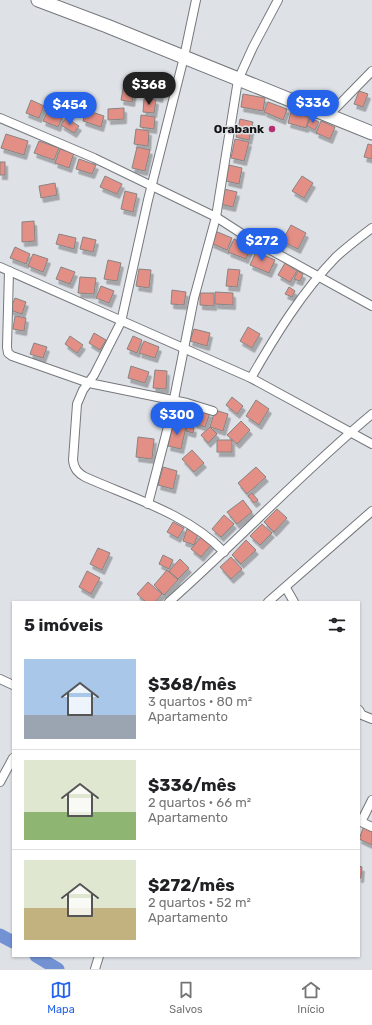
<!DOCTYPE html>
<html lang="pt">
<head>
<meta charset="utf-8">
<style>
	:root { --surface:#fff; --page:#f2f2f2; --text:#202124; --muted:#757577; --line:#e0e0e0; --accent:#2563eb }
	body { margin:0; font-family:Rubik,sans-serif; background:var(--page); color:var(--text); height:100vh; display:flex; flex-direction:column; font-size:15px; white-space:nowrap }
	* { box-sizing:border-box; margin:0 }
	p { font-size:13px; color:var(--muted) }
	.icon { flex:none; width:22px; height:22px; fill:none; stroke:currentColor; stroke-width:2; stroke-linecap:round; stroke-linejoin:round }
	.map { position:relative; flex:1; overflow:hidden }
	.drawer { position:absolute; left:12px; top:601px; width:348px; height:356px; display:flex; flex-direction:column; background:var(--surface); border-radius:0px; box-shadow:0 1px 3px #0004 }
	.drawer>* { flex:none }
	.price { position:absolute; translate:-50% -34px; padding:0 9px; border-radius:14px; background:var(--accent); color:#fff; font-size:13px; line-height:26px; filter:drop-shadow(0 1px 2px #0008) }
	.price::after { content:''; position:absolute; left:50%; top:24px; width:12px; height:9px; margin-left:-6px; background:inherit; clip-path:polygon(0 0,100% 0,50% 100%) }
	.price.selected { background:#222; color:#fff }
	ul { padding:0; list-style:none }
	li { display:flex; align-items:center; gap:12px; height:100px; padding:0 12px }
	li+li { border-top:1px solid var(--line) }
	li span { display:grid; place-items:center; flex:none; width:112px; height:80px; border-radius:0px; color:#555 }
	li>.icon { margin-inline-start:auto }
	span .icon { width:48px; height:48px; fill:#fffc; stroke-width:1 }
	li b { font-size:17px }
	h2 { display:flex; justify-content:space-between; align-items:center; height:48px; padding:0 12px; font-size:17px }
	.dock { display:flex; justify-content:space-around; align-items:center; height:56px; border-top:1px solid var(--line); background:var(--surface); font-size:11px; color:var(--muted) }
	.dock a { display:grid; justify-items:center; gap:2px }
	.dock .selected { color:var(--accent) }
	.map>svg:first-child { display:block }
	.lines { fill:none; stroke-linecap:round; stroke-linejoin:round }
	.river { stroke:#7292d4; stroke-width:13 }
	.building { fill:#e48f85; stroke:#898383; filter:url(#shadow) }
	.minor-casing { stroke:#75787c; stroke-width:10 }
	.primary-casing { stroke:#75787c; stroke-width:15 }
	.minor { stroke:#fff; stroke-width:8 }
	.primary { stroke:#fff; stroke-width:13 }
	.poi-dot { fill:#b52f72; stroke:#dee1e6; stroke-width:1.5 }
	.labels { text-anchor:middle; stroke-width:3; stroke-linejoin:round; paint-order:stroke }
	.poi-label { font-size:12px; font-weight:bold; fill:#131416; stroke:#dee1e6; text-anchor:end }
</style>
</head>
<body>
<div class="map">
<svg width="372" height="969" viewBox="0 0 372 969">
	<defs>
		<filter id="shadow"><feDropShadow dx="2.5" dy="4.5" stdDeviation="0" flood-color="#0004"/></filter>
	</defs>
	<rect width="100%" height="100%" fill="#dee1e6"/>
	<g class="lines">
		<g class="river">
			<polyline points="0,935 13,942"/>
			<polyline points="36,956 58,969"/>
		</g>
	</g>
	<g class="building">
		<polygon points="151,77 163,80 160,98 147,95"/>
		<polygon points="124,83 135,85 132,102 121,100"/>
		<polygon points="359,91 368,94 363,107 354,104"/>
		<polygon points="243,94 265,98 263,111 241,107"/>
		<polygon points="55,96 71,101 68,112 51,107"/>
		<polygon points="75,96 92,96 93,106 76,107"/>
		<polygon points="144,99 156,100 154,113 143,112"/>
		<polygon points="31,100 44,106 39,118 26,113"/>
		<polygon points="268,102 287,109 283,120 264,112"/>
		<polygon points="124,108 124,119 108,120 108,109"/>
		<polygon points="48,110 63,116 58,127 43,121"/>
		<polygon points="86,110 104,116 101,127 83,121"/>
		<polygon points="291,112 309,117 306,128 288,123"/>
		<polygon points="141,115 155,117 154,129 140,127"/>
		<polygon points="66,118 79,126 74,133 61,125"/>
		<polygon points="310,118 319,122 315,130 307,126"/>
		<polygon points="240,119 253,122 249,140 236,137"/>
		<polygon points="321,121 335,127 330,139 316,133"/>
		<polygon points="136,129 149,131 148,146 134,144"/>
		<polygon points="6,134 28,141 24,155 1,148"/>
		<polygon points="235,139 249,142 244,161 231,158"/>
		<polygon points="39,141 59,148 54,160 34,153"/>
		<polygon points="368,144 372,145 372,159 364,157"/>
		<polygon points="137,147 150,150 145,171 132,168"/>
		<polygon points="60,149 74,153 69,168 55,163"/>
		<polygon points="79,159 96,165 92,174 76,169"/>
		<rect x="0" y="162" width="5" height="13"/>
		<polygon points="229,165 242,168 239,184 226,181"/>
		<polygon points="105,176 122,184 117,194 100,187"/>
		<polygon points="302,176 313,183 304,198 292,191"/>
		<polygon points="55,183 57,195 41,198 39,186"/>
		<polygon points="224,189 237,192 233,207 220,204"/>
		<polygon points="125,191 137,194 133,212 121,209"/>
		<polygon points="34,221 35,241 22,242 22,222"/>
		<polygon points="291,225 306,233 298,249 282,241"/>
		<polygon points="215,231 232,238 227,250 211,243"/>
		<polygon points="59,234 76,238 74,249 56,244"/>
		<polygon points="83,237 96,240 93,252 80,249"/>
		<polygon points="234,239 251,247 246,259 228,252"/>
		<polygon points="15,247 30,254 26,264 10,258"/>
		<polygon points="256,252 275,260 269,273 250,265"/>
		<polygon points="33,254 48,259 43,272 28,266"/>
		<polygon points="108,260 121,263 117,281 104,279"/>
		<polygon points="285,263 297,271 290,282 278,275"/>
		<polygon points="61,267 75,272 70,284 56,279"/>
		<polygon points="139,269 151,270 149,288 136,286"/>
		<polygon points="228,269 240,270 237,287 226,286"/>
		<polygon points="298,271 303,274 300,281 294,279"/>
		<polygon points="80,277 96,278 94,294 78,293"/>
		<polygon points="101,286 114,291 109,303 96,298"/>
		<polygon points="289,287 295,291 292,297 285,294"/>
		<polygon points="172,290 186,292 184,305 171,304"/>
		<polygon points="215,292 233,293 233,305 215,304"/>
		<polygon points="200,293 214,293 214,306 200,305"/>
		<polygon points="15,298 26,302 22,314 10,310"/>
		<polygon points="15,316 26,318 24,331 13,329"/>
		<polygon points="248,327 260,334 252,348 240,341"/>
		<polygon points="194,329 210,333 207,346 190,341"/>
		<polygon points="94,333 106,340 100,350 89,343"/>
		<polygon points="70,336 83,345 77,353 65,344"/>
		<polygon points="133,336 142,340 137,353 127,349"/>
		<polygon points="144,341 159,347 155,358 139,353"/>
		<polygon points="34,343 47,347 43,358 30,354"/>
		<polygon points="131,366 149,372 145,383 128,378"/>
		<polygon points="155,370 167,371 166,389 153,388"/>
		<polygon points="232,397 243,406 237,414 226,405"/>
		<polygon points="256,400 269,409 259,425 246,416"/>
		<polygon points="179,403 191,405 186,423 175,420"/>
		<polygon points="198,409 210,413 205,427 194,423"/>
		<polygon points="215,410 228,414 223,431 210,427"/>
		<polygon points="241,421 250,430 237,444 227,435"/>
		<polygon points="173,424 186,427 181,449 168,446"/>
		<polygon points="187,427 194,428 193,433 186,431"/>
		<polygon points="210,427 217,434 208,443 201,435"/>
		<polygon points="138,437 154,439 152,459 136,457"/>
		<rect x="217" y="440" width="15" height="12"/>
		<polygon points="192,450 204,463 194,472 182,459"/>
		<polygon points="163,467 177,471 173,489 158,485"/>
		<polygon points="256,467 266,477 247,494 238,483"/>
		<polygon points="252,493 258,500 254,503 248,496"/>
		<polygon points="243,500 252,512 237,524 227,512"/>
		<polygon points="277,509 287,518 274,532 264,522"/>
		<polygon points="224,515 234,524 221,537 212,529"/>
		<polygon points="173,522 184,528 178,538 167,532"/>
		<polygon points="262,524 272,533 260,545 250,536"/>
		<polygon points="187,529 198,534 194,545 183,541"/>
		<polygon points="202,536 212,544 201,557 191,549"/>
		<polygon points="246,540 256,550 241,564 232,555"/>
		<polygon points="98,548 110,553 102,570 90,564"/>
		<polygon points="163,555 173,560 169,569 159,564"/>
		<polygon points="231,557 242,569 231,579 220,567"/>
		<polygon points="180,559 189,568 178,579 169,571"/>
		<polygon points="167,570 178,580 164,595 154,585"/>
		<polygon points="87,571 100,578 91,594 79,587"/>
		<polygon points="148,582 162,594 155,602 146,602 137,594"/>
		<polygon points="364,826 372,830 372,845 359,839"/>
		<polygon points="359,866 362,867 361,878 359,878"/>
	</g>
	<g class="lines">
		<defs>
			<g id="minor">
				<path d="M196 0 184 57 148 200 121 322 94 375 83 390 77 404 73 460C74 469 78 473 85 477 132 498 188 514 224 552"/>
				<polyline points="328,116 372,71"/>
				<polyline points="0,118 94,158 216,217 247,237 372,306"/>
				<polyline points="0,267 251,378 372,444"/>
				<polyline points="9,271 7,347 8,353 12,356 89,383 187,403 213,411"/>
				<path d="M251 378C275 336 302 292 336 257 347 247 360 237 372 228"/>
				<polyline points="148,504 170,419 194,298 216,217 238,80 253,47 278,0"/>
				<polyline points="286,588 294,602"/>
				<path d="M169 602C238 541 301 473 372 414"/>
				<polyline points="268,602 372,511"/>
				<polyline points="0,679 13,685"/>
				<polyline points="359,710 362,715 372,719"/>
				<polyline points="0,782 13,758"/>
				<polyline points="359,821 372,827"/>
				<polyline points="361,822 372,800"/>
				<polyline points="95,969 99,956"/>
			</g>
			<polyline id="primary" points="38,0 107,26 372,133"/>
		</defs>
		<use href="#minor" class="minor-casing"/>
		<use href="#primary" class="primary-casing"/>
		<use href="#minor" class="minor"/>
		<use href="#primary" class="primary"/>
	</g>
	<circle class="poi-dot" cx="272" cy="129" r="4"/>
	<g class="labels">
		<g class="poi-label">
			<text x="264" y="133">Orabank</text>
		</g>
	</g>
</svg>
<b class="price selected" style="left:149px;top:106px">$368</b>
<b class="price" style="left:313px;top:124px">$336</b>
<b class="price" style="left:70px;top:126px">$454</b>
<b class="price" style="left:262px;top:262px">$272</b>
<b class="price" style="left:177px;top:436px">$300</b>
<section class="drawer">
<h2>5 imóveis<svg class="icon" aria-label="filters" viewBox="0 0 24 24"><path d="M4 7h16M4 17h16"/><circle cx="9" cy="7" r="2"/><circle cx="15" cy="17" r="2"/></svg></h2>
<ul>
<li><span style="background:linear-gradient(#a9c7e8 70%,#9aa5b1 0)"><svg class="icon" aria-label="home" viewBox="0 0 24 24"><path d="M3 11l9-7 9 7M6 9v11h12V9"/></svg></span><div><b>$368/mês</b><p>3 quartos · 80 m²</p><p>Apartamento</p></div></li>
<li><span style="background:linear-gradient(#dfe7d0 65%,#8fb573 0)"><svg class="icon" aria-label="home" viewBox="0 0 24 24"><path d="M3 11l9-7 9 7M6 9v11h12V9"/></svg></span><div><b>$336/mês</b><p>2 quartos · 66 m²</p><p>Apartamento</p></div></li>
<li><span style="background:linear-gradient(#dfe7d0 60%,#c2b280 0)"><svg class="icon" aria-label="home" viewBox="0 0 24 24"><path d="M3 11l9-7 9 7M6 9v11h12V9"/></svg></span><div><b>$272/mês</b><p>2 quartos · 52 m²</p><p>Apartamento</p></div></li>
</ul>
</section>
</div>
<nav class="dock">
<a class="selected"><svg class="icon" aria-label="map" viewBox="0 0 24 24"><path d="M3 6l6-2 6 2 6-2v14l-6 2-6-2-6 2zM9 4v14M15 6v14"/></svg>Mapa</a>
<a><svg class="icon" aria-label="saved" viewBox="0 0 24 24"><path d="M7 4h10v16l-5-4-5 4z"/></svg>Salvos</a>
<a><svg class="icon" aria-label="home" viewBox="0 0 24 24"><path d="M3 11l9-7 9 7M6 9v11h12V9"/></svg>Início</a>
</nav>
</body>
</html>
